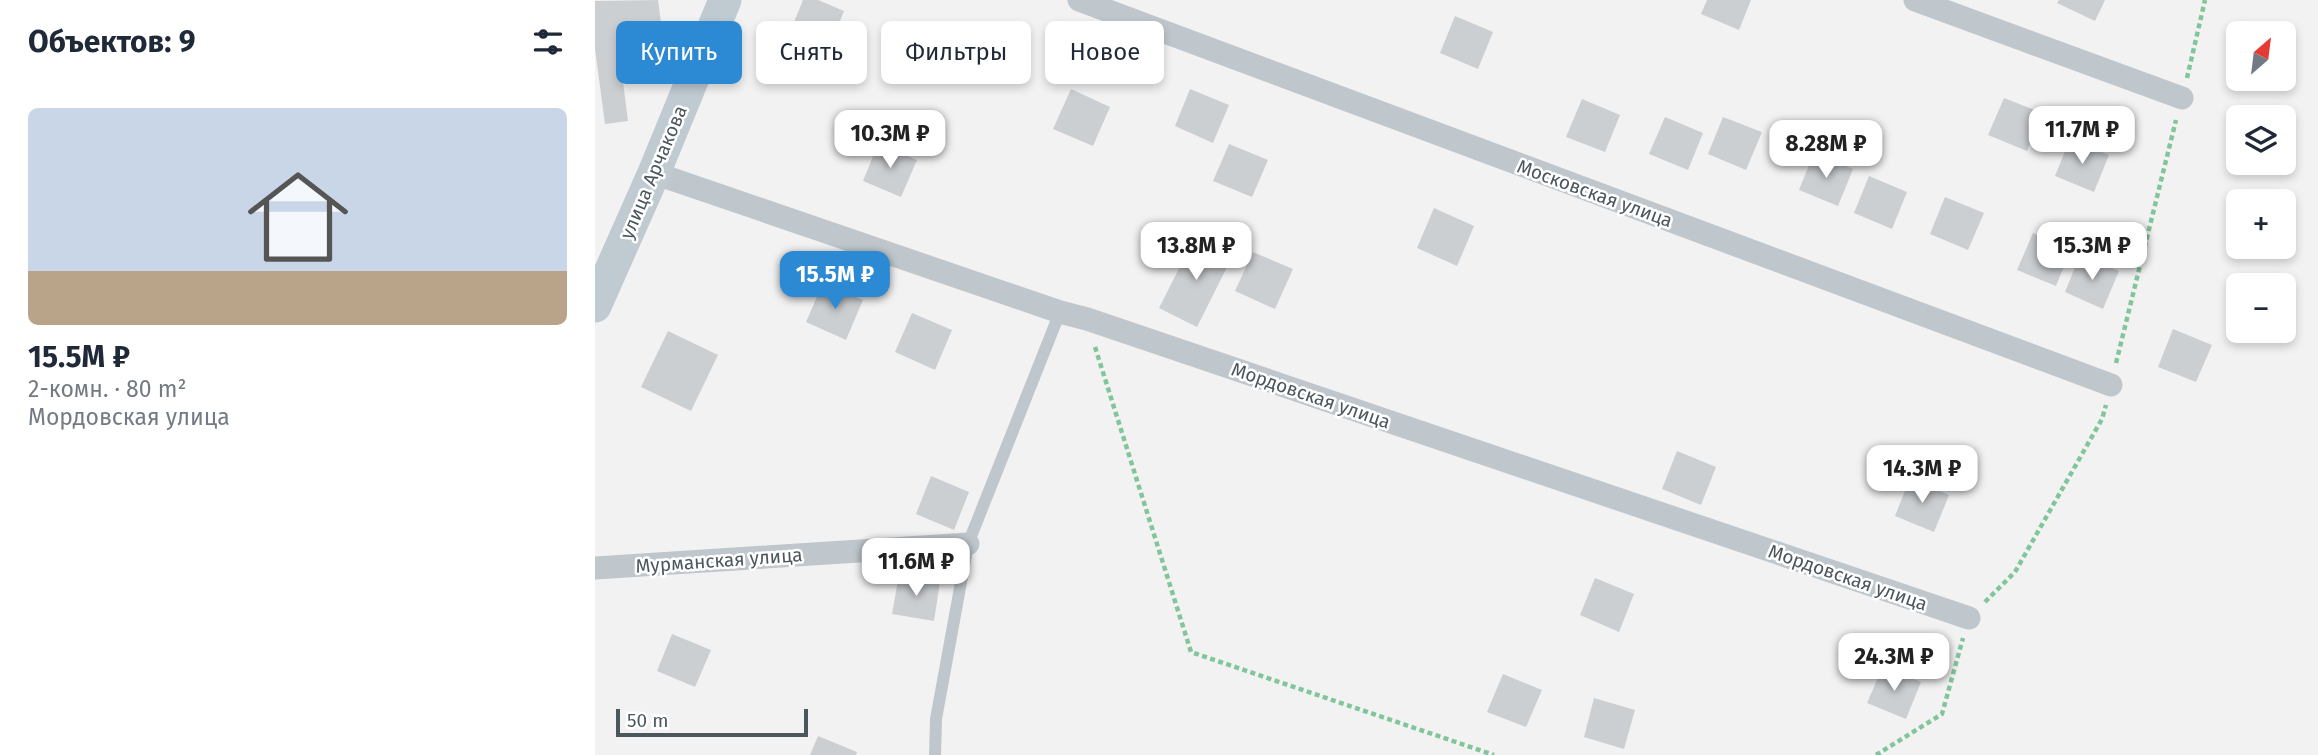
<!DOCTYPE html>
<html lang="ru">
<head>
<meta charset="utf-8">
<style>
	:root { --surface:#fff; --page:#f6f6f7; --text:#1f2937; --muted:#747a83; --accent:#2c89d3 }
	body { margin:0; font-family:"Fira Sans",sans-serif; background:var(--page); color:var(--text); height:100vh; display:flex; flex-direction:column; font-size:26px; white-space:nowrap }
	* { box-sizing:border-box; margin:0 }
	p { font-size:23px; color:var(--muted) }
	.icon { flex:none; width:38px; height:38px; fill:none; stroke:currentColor; stroke-width:2; stroke-linecap:round; stroke-linejoin:round }
	.map { position:relative; flex:1; overflow:hidden }
	.sheet { display:flex; flex-direction:column; background:var(--surface); width:595px }
	.sheet>* { flex:none }
	.banner { position:absolute; left:21px; top:21px; width:665px; height:63px; display:flex; gap:14px }
	.needle { width:46px; rotate:28deg }
	.controls { position:absolute; left:1631px; top:21px; display:grid; gap:14px }
	.controls a { display:grid; place-items:center; width:70px; height:70px; border-radius:10px; background:var(--surface); box-shadow:0 4px 10px #0003; font-size:35px }
	.scale { position:absolute; left:21px; bottom:18px; width:192px; box-sizing:border-box; padding-left:7px; border:4px solid #4b575d; border-top:0; font-size:19px; line-height:24px; white-space:nowrap; color:#4b575d; -webkit-text-stroke:5px #fff; paint-order:stroke }
	.price { position:absolute; translate:-50% -60px; padding:0 16px; border-radius:14px; background:#fff; color:#222; font-size:23px; line-height:46px; filter:drop-shadow(0 2px 4px #0008) }
	.price::after { content:''; position:absolute; left:50%; top:42px; width:21px; height:16px; margin-left:-10px; background:inherit; clip-path:polygon(0 0,100% 0,50% 100%) }
	.price.current { background:var(--accent); color:#fff }
	ul { padding:0; list-style:none }
	li { display:grid; align-content:center; gap:14px; height:371px; padding:0 28px }
	li span { display:grid; place-items:center; height:217px; border-radius:10px; color:#555 }
	li>.icon { margin-inline-start:auto }
	span .icon { width:126px; height:126px; fill:#fffc; stroke-width:1 }
	li b { font-size:30px }
	h2 { display:flex; justify-content:space-between; align-items:center; height:84px; padding:0 28px; font-size:30px }
	.pill { padding:0 24px; border-radius:10px; background:var(--surface); box-shadow:0 4px 10px #0003; font-size:24px; line-height:63px }
	.pill.current { background:var(--accent); color:#fff }
	main { display:flex; flex:1; min-height:0 }
	.map>svg:first-child { display:block }
	.building { fill:#cccfd2 }
	.lines { fill:none; stroke-linecap:round; stroke-linejoin:round }
	.path { stroke:#81c69b; stroke-width:4.5; stroke-dasharray:5 3.5; stroke-linecap:butt }
	.lane { stroke:#bfc7cc; stroke-width:12 }
	.street { stroke:#bfc7cc; stroke-width:23 }
	.secondary { stroke:#bfcad1; stroke-width:33 }
	.labels { text-anchor:middle; stroke-width:5; stroke-linejoin:round; paint-order:stroke }
	.street-label { font-size:19px; fill:#4b575d; stroke:#fff }
</style>
</head>
<body>
<main>
<section class="sheet">
<h2>Объектов: 9<svg class="icon" aria-label="filters" viewBox="0 0 24 24"><path d="M4 7h16M4 17h16"/><circle cx="9" cy="7" r="2"/><circle cx="15" cy="17" r="2"/></svg></h2>
<ul>
<li><span style="background:linear-gradient(#c9d6e8 75%,#b9a48a 0)"><svg class="icon" aria-label="home" viewBox="0 0 24 24"><path d="M3 11l9-7 9 7M6 9v11h12V9"/></svg></span><div><b>15.5M ₽</b><p>2-комн. · 80 m²</p><p>Мордовская улица</p></div></li>
</ul>
</section>
<div class="map">
<svg width="1723" height="755" viewBox="0 0 1723 755">
	<rect width="100%" height="100%" fill="#f3f2f2"/>
	<g class="building">
		<polygon points="63,0 70,52 25,58 33,121 10,124 0,49 0,1"/>
		<polygon points="208,0 223,0 249,11 234,48 195,32"/>
		<polygon points="1112,0 1156,0 1144,30 1106,14"/>
		<polygon points="1464,0 1510,0 1500,21 1462,3"/>
		<polygon points="860,16 898,32 883,69 845,53"/>
		<polygon points="476,89 515,107 498,146 458,129"/>
		<polygon points="595,89 634,105 618,143 580,126"/>
		<polygon points="1409,98 1447,113 1432,151 1393,135"/>
		<polygon points="987,99 1025,115 1010,152 971,137"/>
		<polygon points="1070,117 1108,133 1093,170 1054,154"/>
		<polygon points="1128,117 1167,132 1151,170 1113,154"/>
		<polygon points="1475,139 1514,155 1499,192 1460,176"/>
		<polygon points="283,144 322,160 306,197 268,181"/>
		<polygon points="634,144 673,160 657,197 618,181"/>
		<polygon points="1219,153 1258,169 1243,206 1204,190"/>
		<polygon points="1274,176 1312,192 1297,229 1259,213"/>
		<polygon points="1350,197 1389,213 1373,250 1335,234"/>
		<polygon points="839,208 879,226 862,266 822,248"/>
		<polygon points="1438,233 1476,249 1461,286 1422,270"/>
		<polygon points="600,237 638,255 602,327 564,308"/>
		<polygon points="658,252 698,269 680,309 640,291"/>
		<polygon points="1485,255 1524,271 1508,309 1470,292"/>
		<polygon points="228,283 268,300 251,340 211,322"/>
		<polygon points="317,313 357,330 340,370 300,352"/>
		<polygon points="1578,329 1617,345 1601,382 1563,367"/>
		<polygon points="73,331 123,355 96,411 46,387"/>
		<polygon points="1082,451 1121,467 1106,505 1067,489"/>
		<polygon points="336,476 374,492 359,530 321,514"/>
		<polygon points="1315,478 1354,495 1339,532 1300,516"/>
		<polygon points="304,575 345,582 339,621 297,614"/>
		<polygon points="1000,578 1039,594 1024,632 985,615"/>
		<polygon points="77,634 116,650 100,687 62,671"/>
		<polygon points="1288,666 1326,682 1311,719 1272,703"/>
		<polygon points="908,674 947,690 931,727 892,712"/>
		<polygon points="999,698 1040,710 1029,749 989,737"/>
		<polygon points="223,736 262,752 261,755 215,755"/>
	</g>
	<g class="lines">
		<g class="path">
			<polyline points="1592,78 1610,0"/>
			<polyline points="500,347 596,652 899,755"/>
			<polyline points="1521,363 1581,120"/>
			<polyline points="1390,602 1420,572 1507,419 1511,405"/>
			<polyline points="1281,755 1347,714 1368,638"/>
		</g>
		<polyline class="lane" points="340,755 341,719 373,544 465,312"/>
		<g class="street">
			<polyline points="484,0 1516,385"/>
			<polyline points="1320,0 1587,98"/>
			<polyline points="59,173 465,312 492,319 1374,618"/>
			<polyline points="0,568 373,544"/>
		</g>
		<polyline class="secondary" points="0,306 59,173 130,0"/>
	</g>
	<g class="labels">
		<g class="street-label">
			<text transform="translate(58 172) rotate(-67)" y="7">улица Арчакова</text>
			<text transform="translate(1000 193) rotate(20)" y="7">Московская улица</text>
			<text transform="translate(716 395) rotate(19)" y="7">Мордовская улица</text>
			<text transform="translate(124 560) rotate(-4)" y="7">Мурманская улица</text>
			<text transform="translate(1253 577) rotate(19)" y="7">Мордовская улица</text>
		</g>
	</g>
</svg>
<div class="controls">
<a><svg class="needle" viewBox="-14 -14 28 28"><path d="M0-13l5 13h-10z" fill="#e53935"/><path d="M0 13l5-13h-10z" fill="#747a83"/></svg></a>
<a><svg class="icon" aria-label="layers" viewBox="0 0 24 24"><path d="M12 4l9 5-9 5-9-5zM3 14l9 5 9-5"/></svg></a>
<a>+</a>
<a>−</a>
</div>
<div class="scale">50 m</div>
<b class="price" style="left:1487px;top:166px">11.7M ₽</b>
<b class="price" style="left:295px;top:170px">10.3M ₽</b>
<b class="price" style="left:1231px;top:180px">8.28M ₽</b>
<b class="price" style="left:601px;top:282px">13.8M ₽</b>
<b class="price" style="left:1497px;top:282px">15.3M ₽</b>
<b class="price current" style="left:240px;top:311px">15.5M ₽</b>
<b class="price" style="left:1327px;top:505px">14.3M ₽</b>
<b class="price" style="left:321px;top:598px">11.6M ₽</b>
<b class="price" style="left:1299px;top:693px">24.3M ₽</b>
<div class="banner">
<a class="pill current">Купить</a>
<a class="pill">Снять</a>
<a class="pill">Фильтры</a>
<a class="pill">Новое</a>
</div>
</div>
</main>
</body>
</html>
